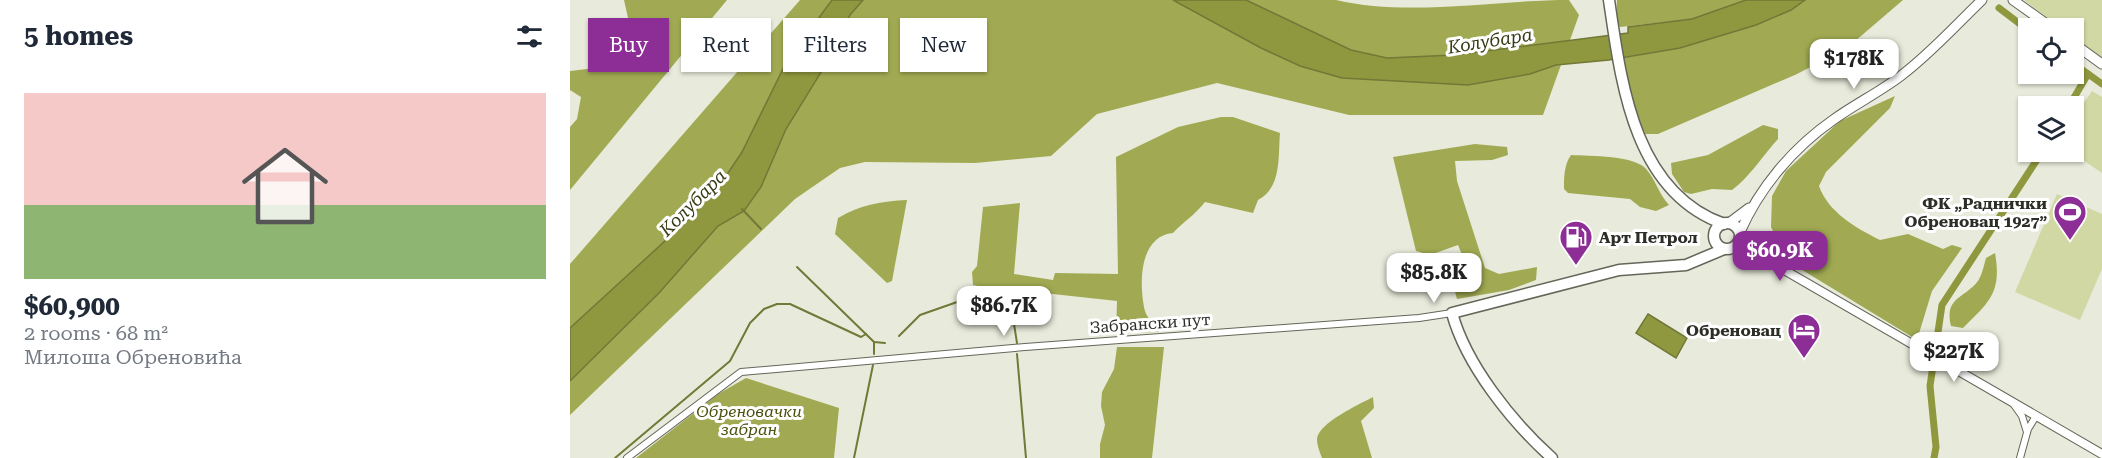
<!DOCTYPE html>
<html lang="en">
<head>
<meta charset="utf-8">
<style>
	:root { --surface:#fff; --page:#f2f2f3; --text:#1f2937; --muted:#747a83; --line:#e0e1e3; --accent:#8d2d96 }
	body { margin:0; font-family:"Roboto Serif",serif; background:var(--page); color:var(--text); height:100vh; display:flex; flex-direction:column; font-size:22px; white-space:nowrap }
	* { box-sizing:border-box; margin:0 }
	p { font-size:20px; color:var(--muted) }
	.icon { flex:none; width:33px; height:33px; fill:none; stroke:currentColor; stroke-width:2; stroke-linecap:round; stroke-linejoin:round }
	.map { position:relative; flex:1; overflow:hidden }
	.drawer { display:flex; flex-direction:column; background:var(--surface); width:570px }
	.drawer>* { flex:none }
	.top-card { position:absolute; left:18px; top:18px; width:570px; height:54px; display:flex; gap:12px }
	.tools { position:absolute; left:1448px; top:18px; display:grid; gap:12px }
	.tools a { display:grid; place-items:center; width:66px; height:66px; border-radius:0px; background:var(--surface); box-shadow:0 2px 4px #0004; font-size:30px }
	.price { position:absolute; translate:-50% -51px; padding:0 14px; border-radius:12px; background:#fff; color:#222; font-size:20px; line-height:39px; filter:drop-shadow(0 2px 3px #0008) }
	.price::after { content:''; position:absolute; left:50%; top:36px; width:18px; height:14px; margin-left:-9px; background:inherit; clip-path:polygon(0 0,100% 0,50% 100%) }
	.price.current { background:var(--accent); color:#fff }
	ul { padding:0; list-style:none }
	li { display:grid; align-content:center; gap:12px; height:318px; padding:0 24px }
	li+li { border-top:2px solid var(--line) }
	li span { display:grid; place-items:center; height:186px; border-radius:0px; color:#555 }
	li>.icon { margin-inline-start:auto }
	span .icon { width:108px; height:108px; fill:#fffc; stroke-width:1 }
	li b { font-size:26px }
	h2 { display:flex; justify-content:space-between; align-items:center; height:72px; padding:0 24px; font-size:26px }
	.pill { padding:0 21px; border-radius:0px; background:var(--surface); box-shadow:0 2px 4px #0004; font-size:21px; line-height:54px }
	.pill.current { background:var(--accent); color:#fff }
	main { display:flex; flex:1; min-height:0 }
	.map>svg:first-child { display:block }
	.green { fill:#d1d8a4 }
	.forest { fill:#a1aa52 }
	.water { fill:#8f983e; stroke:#727837; stroke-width:1.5 }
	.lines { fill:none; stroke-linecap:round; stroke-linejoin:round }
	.stream { stroke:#727837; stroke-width:2 }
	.canal { stroke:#8f983e; stroke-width:7 }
	.minor-casing { stroke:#646659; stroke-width:8 }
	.tertiary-casing { stroke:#646659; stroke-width:10 }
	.secondary-casing { stroke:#646659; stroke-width:11 }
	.primary-casing { stroke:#646659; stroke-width:13 }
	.minor { stroke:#fff; stroke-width:6 }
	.tertiary { stroke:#fff; stroke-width:8 }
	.secondary { stroke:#fff; stroke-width:9 }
	.primary { stroke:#fff; stroke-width:10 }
	.labels { text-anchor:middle; stroke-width:6; stroke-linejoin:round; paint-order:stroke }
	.poi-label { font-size:16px; font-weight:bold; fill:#2d2e28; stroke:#fff; text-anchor:end }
	.street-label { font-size:16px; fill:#2d2e28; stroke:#fff }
	.park-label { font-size:16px; font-style:italic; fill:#4b500c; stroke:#fff }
	.water-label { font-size:18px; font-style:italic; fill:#383c16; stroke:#fff }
</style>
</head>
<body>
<main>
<section class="drawer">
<h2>5 homes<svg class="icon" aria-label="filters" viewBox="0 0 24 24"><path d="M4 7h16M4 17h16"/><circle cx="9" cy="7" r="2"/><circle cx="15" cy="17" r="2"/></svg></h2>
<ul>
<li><span style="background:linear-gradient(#f6c9c9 60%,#8fb573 0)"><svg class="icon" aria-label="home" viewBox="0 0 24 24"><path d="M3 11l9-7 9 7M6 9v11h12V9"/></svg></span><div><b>$60,900</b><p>2 rooms · 68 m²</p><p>Милоша Обреновића</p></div></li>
</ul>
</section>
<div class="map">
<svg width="1532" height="458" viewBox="0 0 1532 458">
	<rect width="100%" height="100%" fill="#e8ebdb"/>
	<g class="green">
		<polygon points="1454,0 1532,0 1532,60 1503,38 1503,28 1491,28"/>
		<polygon points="1522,91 1532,97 1532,173 1501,152 1503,119"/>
		<polygon points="1487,194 1532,214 1532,269 1510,320 1445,292"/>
	</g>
	<g class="forest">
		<polygon points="54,0 157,0 0,190 0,127 7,119 11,97 0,90 0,71 17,69 53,52 58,18"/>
		<path d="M230 0H766C839 17 924 0 999 0L1009 15 973 115H779L647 83 527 114 481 156 405 163 295 162 270 168 225 199 0 415V264Z"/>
		<polygon points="1047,0 1176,0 1122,19 1050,27 1046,20"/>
		<polygon points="1235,0 1333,0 1277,48 1227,74 1088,134 1075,134 1060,94 1053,58 1111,48 1221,10"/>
		<path d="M1325 96 1320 108 1256 172 1249 186C1258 212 1286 228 1310 240L1338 234 1373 249 1382 245 1392 248 1362 291 1347 340 1211 257 1210 245 1201 227 1202 196 1216 171 1270 121Z"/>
		<path d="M651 117H663L710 133C708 157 712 187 688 200L683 213 635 202C626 214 613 222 603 233 570 236 569 281 574 307 575 316 584 325 589 332L546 333 547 301 445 290 432 291 403 285 402 272 407 266 413 207 450 203 444 274 483 280 485 273 548 274 546 157 608 127Z"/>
		<path d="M1193 125 1208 129V139C1193 155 1180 177 1162 190L1142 189 1121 194 1114 192 1102 174 1101 163 1138 155Z"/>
		<polygon points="905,144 937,147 938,155 922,160 885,161 887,181 915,268 929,274 967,267 966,280 939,290 887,299 884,288 897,281 895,262 888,245 860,255 846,251 823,157"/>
		<path d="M1001 155C1020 156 1066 155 1077 170 1086 181 1089 194 1099 205L1086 211 1070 207 1060 199 998 193 994 189C994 177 994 165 1001 155Z"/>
		<path d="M337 200 322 281 317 283 265 234 268 218C290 205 312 201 337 200Z"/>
		<path d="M1425 253C1432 293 1419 302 1393 328L1381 326C1374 297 1394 299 1408 281 1412 275 1414 265 1416 258Z"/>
		<polygon points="547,347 594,347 582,458 530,458 530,444 535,425 531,406 532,392 544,369"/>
		<polygon points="176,378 269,408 264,458 66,458 148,394"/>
		<path d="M803 397 804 408 791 421 802 458H752C750 453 747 445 747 439 748 423 790 404 803 397Z"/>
	</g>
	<g class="water">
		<polygon points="262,0 293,0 280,15 261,56 216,129 191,187 174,211 148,226 89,293 0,381 0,328 119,219 156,176 172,152 217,61"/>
		<polygon points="603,0 676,0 781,50 817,58 884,55 1058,33 1058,27 1122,19 1176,0 1235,0 1221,10 1186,25 1110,48 1039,60 986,65 960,74 898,85 772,78 730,66 691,48"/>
		<polygon points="1078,314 1117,338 1106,358 1066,333"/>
	</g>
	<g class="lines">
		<g class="stream">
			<polyline points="172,209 191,229"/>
			<polyline points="227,267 304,342 315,343"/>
			<polyline points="329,336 350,315 390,301 419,299 444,324 447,343"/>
			<polyline points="304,354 304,342"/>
			<polyline points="447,354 456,458"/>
			<polyline points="45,458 160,361 180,323 194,309 207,304 220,304 291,337 296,334"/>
			<polyline points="284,458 303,365"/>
		</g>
		<g class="canal">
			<polyline points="1429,8 1458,30"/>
			<polyline points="1503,63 1532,84"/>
			<polyline points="1499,106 1518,74"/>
			<polyline points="1364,458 1366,447 1360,386 1372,305 1472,152"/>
		</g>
		<defs>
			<g id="minor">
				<polyline points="1442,402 1452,416 1457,432"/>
				<polyline points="57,458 171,372 455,347 849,318 882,313"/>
				<polyline points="1450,458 1458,429 1466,416"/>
			</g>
			<g id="tertiary">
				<polyline points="1171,236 1197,260 1532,454"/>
				<polyline points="1163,248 1191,257"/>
			</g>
			<g id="secondary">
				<polyline points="1443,0 1482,28"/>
				<polyline points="1503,43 1532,64"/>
				<polyline points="1159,223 1179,208"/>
				<path d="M1170 232C1190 187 1223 148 1263 120 1285 104 1310 92 1332 75 1361 53 1386 25 1412 0"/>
			</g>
			<g id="primary">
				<path d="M1039 0C1051 81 1063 192 1154 224"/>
				<circle cx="1157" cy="236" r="13"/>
				<path d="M982 458C942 422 896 365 882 313L1049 270 1116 265 1154 249"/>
			</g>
		</defs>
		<use href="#minor" class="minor-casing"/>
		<use href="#tertiary" class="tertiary-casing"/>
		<use href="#secondary" class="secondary-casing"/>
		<use href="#primary" class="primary-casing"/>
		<use href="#minor" class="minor"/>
		<use href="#tertiary" class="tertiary"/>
		<use href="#secondary" class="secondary"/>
		<use href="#primary" class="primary"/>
	</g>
	<defs>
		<symbol id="stadium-pin" viewBox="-11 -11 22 30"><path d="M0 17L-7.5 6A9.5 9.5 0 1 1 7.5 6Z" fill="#8d2d96" stroke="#fff"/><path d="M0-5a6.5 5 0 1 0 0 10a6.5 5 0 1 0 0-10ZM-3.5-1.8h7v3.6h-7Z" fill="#fff"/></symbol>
		<symbol id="fuel-pin" viewBox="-11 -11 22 30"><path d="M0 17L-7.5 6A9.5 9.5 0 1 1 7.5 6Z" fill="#8d2d96" stroke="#fff"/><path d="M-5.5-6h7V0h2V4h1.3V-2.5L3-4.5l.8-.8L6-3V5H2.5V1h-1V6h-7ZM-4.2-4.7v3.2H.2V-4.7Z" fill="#fff"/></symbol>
		<symbol id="hotel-pin" viewBox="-11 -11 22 30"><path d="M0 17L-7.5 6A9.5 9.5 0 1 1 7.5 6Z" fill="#8d2d96" stroke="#fff"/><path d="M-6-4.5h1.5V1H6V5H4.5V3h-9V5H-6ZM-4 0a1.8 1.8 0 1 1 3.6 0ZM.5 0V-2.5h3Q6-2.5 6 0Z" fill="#fff"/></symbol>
	</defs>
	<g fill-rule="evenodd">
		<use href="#stadium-pin" x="1481" y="193" width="38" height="52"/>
		<use href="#fuel-pin" x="987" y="218" width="38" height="52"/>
		<use href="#hotel-pin" x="1215" y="311" width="38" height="52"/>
	</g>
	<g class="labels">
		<g class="poi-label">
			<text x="1477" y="209">ФК „Раднички<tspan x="1477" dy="18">Обреновац 1927”</tspan></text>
			<text x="1029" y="243" text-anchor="start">Арт Петрол</text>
			<text x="1211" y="336">Обреновац</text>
		</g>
		<g class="street-label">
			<text transform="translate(580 323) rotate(-4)" y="6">Забрански пут</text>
		</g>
		<g class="park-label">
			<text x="179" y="417">Обреновачки<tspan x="179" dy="18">забран</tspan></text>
		</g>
		<g class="water-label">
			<text transform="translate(920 41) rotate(-9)" y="6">Колубара</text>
			<text transform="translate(123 203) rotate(-45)" y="6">Колубара</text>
		</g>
	</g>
</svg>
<div class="tools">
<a><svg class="icon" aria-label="locate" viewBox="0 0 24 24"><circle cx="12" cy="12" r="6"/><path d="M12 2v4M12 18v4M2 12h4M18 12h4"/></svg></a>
<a><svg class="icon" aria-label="layers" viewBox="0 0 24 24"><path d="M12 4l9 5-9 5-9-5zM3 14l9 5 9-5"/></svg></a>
</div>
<b class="price" style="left:1284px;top:90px">$178K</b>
<b class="price current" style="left:1210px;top:282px">$60.9K</b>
<b class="price" style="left:864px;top:304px">$85.8K</b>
<b class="price" style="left:434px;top:337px">$86.7K</b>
<b class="price" style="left:1384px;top:383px">$227K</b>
<div class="top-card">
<a class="pill current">Buy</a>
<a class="pill">Rent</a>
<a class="pill">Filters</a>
<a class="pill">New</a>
</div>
</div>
</main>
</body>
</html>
